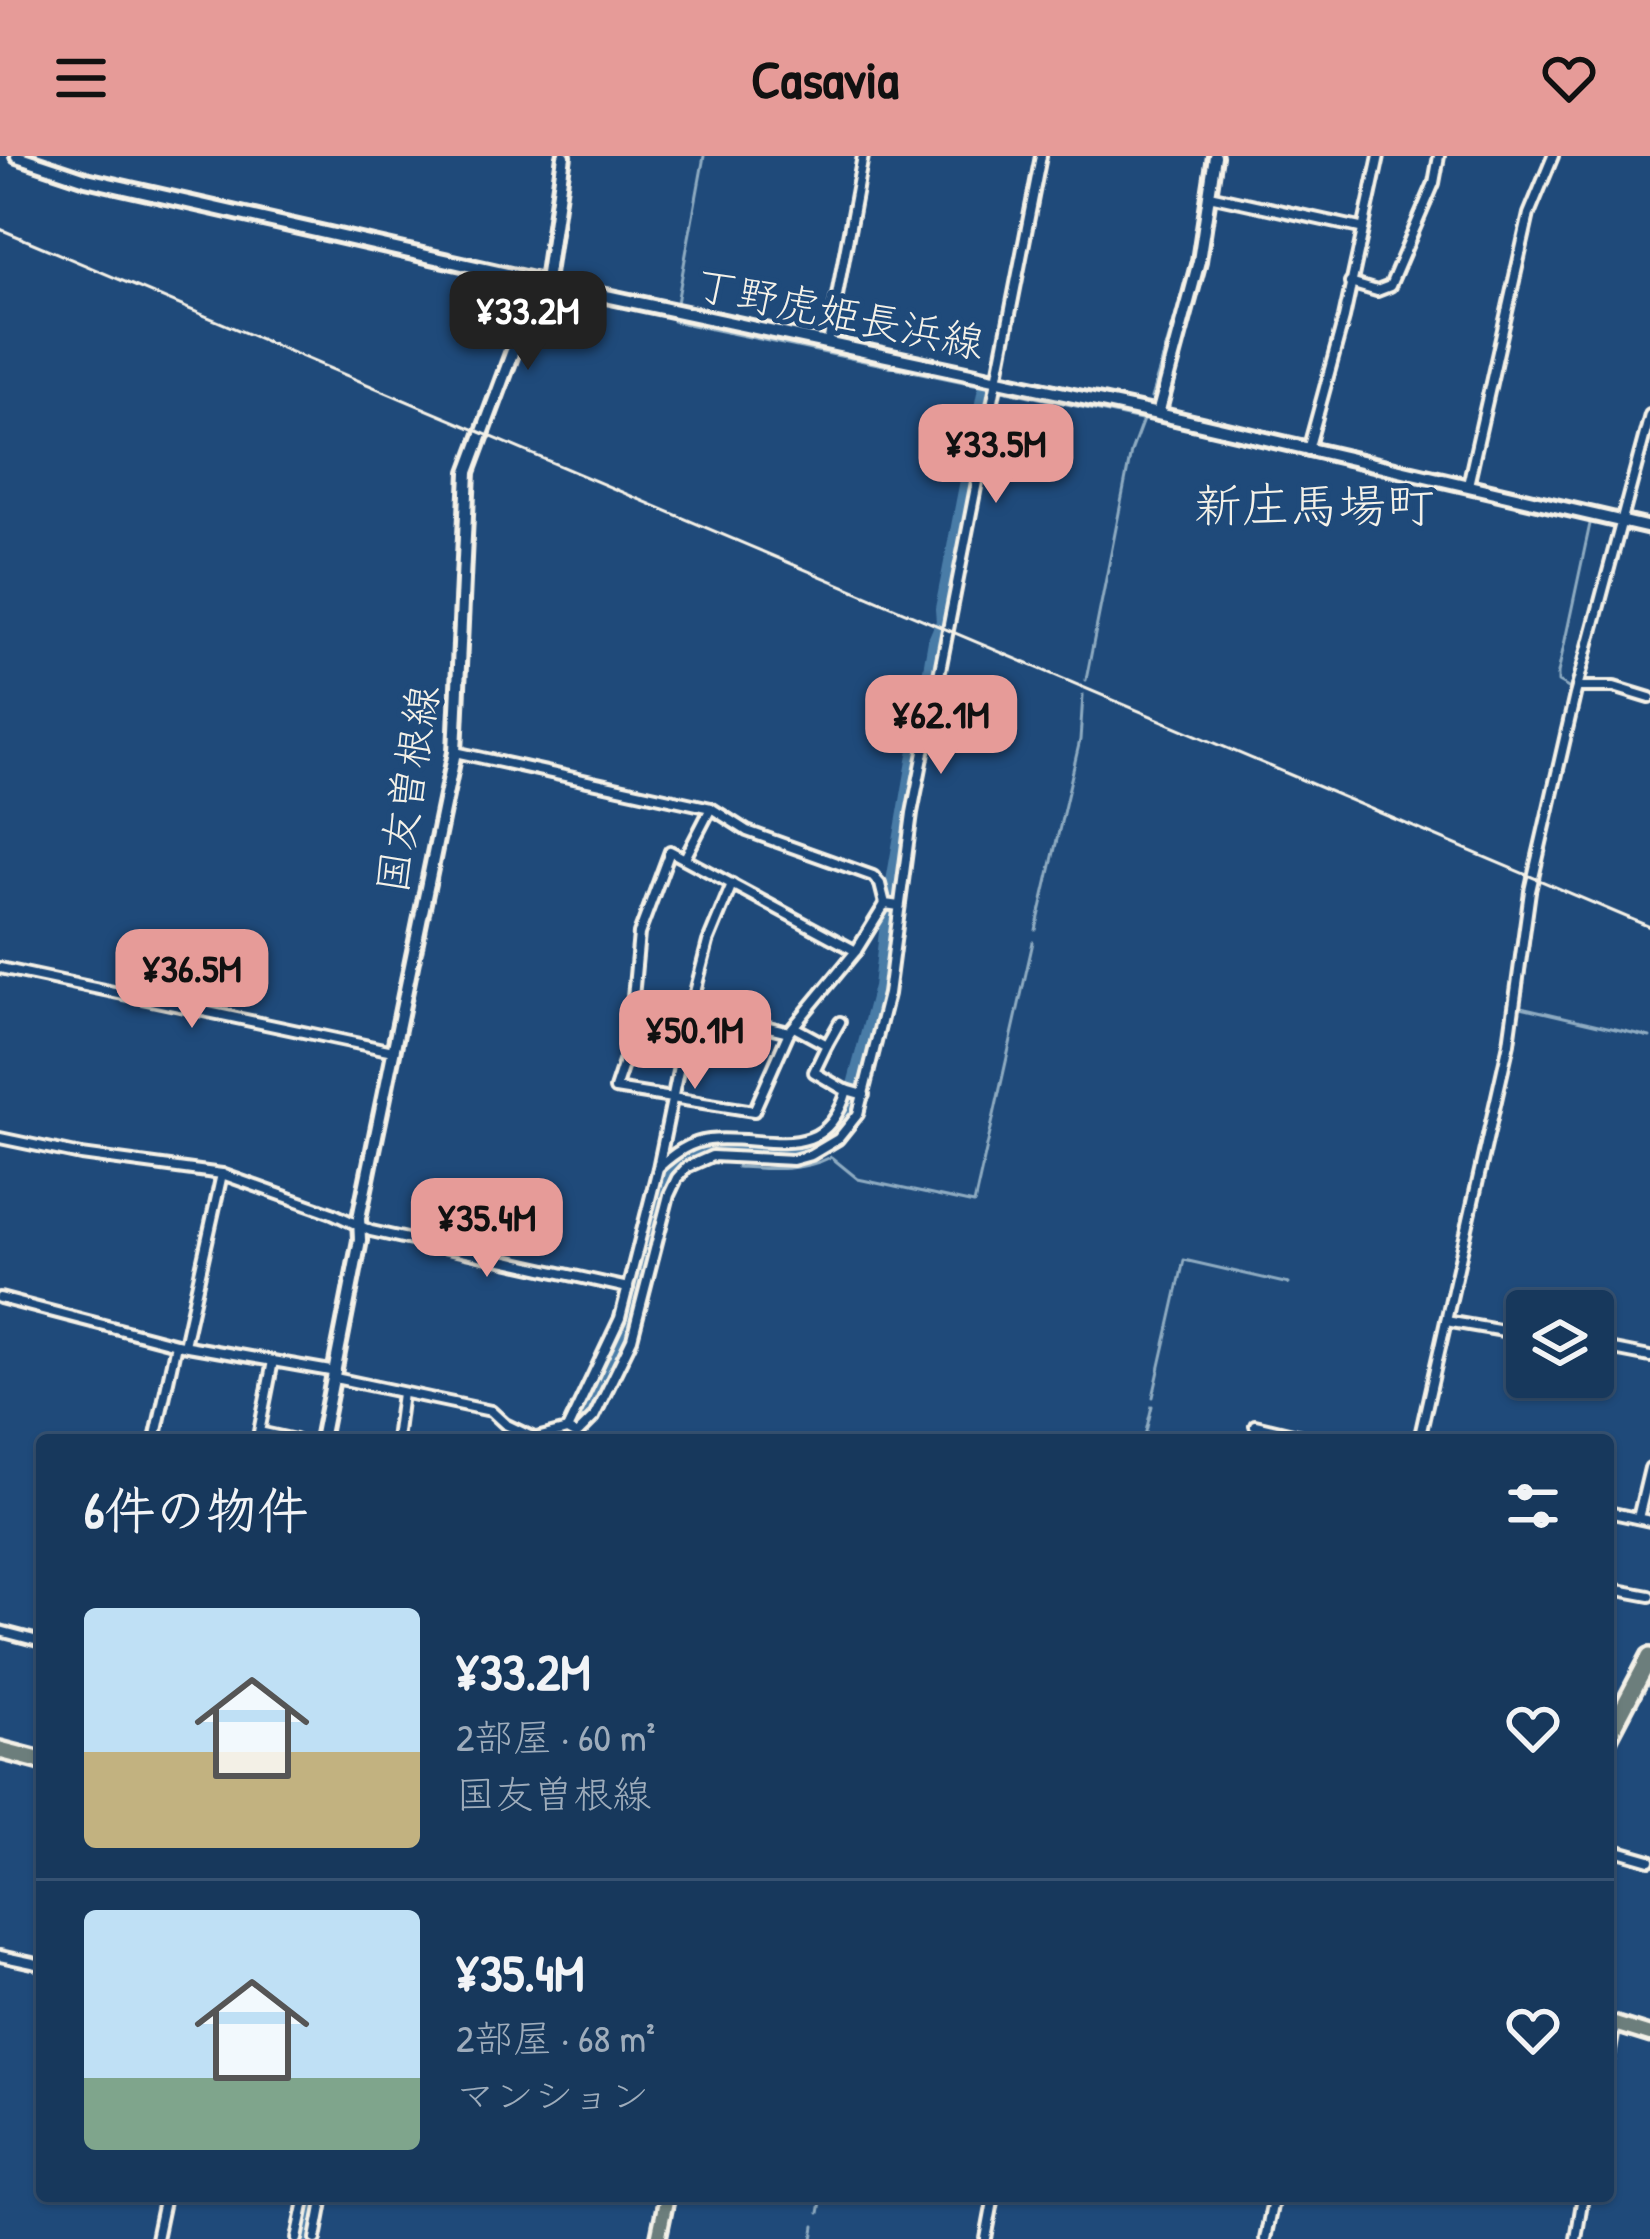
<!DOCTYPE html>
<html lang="ja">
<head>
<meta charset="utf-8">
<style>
	:root { --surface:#17385c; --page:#244365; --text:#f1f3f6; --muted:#9eacbb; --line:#365272; --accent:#e69b98 }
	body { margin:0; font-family:"Patrick Hand","Klee One",sans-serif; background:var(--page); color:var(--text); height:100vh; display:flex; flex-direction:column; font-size:45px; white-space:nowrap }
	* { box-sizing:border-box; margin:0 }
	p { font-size:39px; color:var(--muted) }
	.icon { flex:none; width:66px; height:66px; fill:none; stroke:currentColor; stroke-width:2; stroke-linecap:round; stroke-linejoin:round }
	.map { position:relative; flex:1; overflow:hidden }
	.panel { position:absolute; left:36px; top:1278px; width:1578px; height:768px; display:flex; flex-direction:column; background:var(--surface); border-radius:12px; box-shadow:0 3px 9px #0004,0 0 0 3px var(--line) }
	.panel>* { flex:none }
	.fabs { position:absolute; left:1506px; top:1134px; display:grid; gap:24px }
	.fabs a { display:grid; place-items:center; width:108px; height:108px; border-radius:12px; background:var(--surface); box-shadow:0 3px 9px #0004,0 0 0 3px var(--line); font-size:60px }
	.price { position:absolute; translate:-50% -102px; padding:0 27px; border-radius:24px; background:var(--accent); color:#111; font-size:39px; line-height:78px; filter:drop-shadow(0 3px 6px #0008) }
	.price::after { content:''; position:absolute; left:50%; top:72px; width:36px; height:27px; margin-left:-18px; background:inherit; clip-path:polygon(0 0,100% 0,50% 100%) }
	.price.on { background:#222; color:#fff }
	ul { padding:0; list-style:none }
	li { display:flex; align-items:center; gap:36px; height:300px; padding:0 48px }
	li+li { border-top:3px solid var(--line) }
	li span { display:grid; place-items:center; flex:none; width:336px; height:240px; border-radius:12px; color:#555 }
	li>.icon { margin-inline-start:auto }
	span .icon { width:144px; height:144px; fill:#fffc; stroke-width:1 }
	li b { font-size:51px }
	h2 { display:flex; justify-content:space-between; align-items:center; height:144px; padding:0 48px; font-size:51px }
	header { display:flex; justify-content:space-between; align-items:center; height:156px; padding:0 48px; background:var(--accent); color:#111; font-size:54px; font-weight:700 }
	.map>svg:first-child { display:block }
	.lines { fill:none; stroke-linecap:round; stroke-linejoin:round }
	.stream { stroke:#8eabc1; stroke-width:3 }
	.river { stroke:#4a7ca7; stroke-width:18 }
	.street-casing { stroke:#f4f1e8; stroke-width:16 }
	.secondary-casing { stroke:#f4f1e8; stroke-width:20 }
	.primary-casing { stroke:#f4f1e8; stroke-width:21 }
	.highway-casing { stroke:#f4f1e8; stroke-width:24 }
	.street { stroke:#1f4a7a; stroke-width:8 }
	.secondary { stroke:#1f4a7a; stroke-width:10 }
	.primary { stroke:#6c7e7c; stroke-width:12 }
	.highway { stroke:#6c7e7c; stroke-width:15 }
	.rail { stroke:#f4f1e8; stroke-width:3 }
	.labels { text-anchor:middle; stroke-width:10; stroke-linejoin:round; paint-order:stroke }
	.street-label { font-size:42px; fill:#f4f1e8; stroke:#1f4a7a }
	.quarter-label { font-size:48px; fill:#f4f1e8; stroke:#1f4a7a }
</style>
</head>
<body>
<header><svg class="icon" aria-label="menu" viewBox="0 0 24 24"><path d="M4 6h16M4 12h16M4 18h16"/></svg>Casavia<svg class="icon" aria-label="heart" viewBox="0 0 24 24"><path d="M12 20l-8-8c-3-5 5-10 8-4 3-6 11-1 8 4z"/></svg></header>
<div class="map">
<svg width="1650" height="2083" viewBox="0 0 1650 2083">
	<rect width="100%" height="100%" fill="#1f4a7a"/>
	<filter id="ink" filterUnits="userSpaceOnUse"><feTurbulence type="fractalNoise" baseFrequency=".00833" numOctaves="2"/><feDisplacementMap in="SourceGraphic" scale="24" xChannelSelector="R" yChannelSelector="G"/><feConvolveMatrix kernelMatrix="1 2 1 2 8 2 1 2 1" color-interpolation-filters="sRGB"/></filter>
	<g filter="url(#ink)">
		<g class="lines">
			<g class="stream">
				<polyline points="677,147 704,0"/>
				<polyline points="673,165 993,232"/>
				<polyline points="1002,234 1141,264"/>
				<polyline points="1151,242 1191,109 1208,0"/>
				<polyline points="1086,524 1131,296 1144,261"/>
				<polyline points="1572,534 1558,526 1558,517 1590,368"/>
				<polyline points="1036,774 1080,584 1083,539"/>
				<polyline points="1522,840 1536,734 1579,538"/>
				<polyline points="1521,851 1650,881"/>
				<polyline points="739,993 739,996"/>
				<path d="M738 1007 737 1011C770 1013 801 1016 831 1001L858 1023 974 1048 1033 786"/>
				<polyline points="1153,1241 1184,1104 1289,1128"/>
				<polyline points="1144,1284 1152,1250"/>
				<polyline points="819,2057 822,2040"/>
				<polyline points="813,2083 815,2070"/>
			</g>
			<g class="river">
				<polyline points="893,737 937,485 945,466 944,453 987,232"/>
				<path d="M579 1268 624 1180 670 1017C724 958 803 1036 850 952L882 831 890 758"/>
				<polyline points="554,1284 560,1282"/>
				<polyline points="307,2083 314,2040"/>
			</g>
			<defs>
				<g id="street">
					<polyline points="1209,39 1360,72"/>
					<polyline points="1350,127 1377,135 1390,130 1434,27 1439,0"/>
					<polyline points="828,188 863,0"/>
					<polyline points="1308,294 1344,162 1379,0"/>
					<polyline points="1468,329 1529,58 1553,0"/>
					<polyline points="1577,531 1614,531 1650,542"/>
					<polyline points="455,596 711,652 747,675 873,720 880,728 885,748 899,750"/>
					<polygon points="670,695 856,795 789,876 754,955 615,933 628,894 639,778"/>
					<polyline points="685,702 711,652"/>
					<polyline points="732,728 708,786 691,852 789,876"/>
					<polyline points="856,795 885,748"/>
					<polyline points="0,812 393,895"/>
					<polyline points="794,871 827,889 814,916 843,933 864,939"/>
					<polyline points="827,889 840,866"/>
					<polyline points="0,982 81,999 222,1018 332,1057 371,1075 628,1132"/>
					<path d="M659 1011C673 998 689 986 709 984 765 978 825 1012 847 934"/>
					<polyline points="0,1142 176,1188"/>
					<polyline points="1446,1165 1527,1179"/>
					<polyline points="184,1189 222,1018"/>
					<polyline points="1593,1190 1650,1201"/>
					<polyline points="273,1205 259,1276 295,1284"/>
					<polyline points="335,1222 491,1255 505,1268 532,1281"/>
					<polyline points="1255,1269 1318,1284"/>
					<polyline points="567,1274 620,1162 658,1012 691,852"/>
					<polyline points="155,1284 176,1188 336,1216"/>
					<polyline points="396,1284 402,1237"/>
					<polyline points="529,1284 567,1274 576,1279 594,1261 632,1183 669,1039 677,1022 687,1011 712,1000 793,1004 811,999 838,983 858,958 888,838 912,657 1041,0"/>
					<polyline points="1419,1284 1509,887 1530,735 1575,539 1650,259"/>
					<polyline points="1608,1356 1650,1365"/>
					<polyline points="1638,1362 1650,1312"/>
					<polyline points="1618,1434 1650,1440"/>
					<polyline points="0,1475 42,1486"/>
					<polyline points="1608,1692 1650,1704"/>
					<polyline points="0,1800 42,1809"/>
					<polyline points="1608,1905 1615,1868"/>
					<polyline points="156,2083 165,2040"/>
					<polyline points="297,2083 306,2040"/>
					<polyline points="316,2083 324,2040"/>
					<polyline points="986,2083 994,2040"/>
					<polyline points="1265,2083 1274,2040"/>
					<polyline points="1576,2083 1583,2040"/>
				</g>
				<g id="secondary">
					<polyline points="17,0 86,23 564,131 1158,258 1650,372"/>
					<polyline points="1158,258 1199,105 1215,0"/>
					<polyline points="321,1284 360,1084 359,1062 455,596 468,316 517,184 546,125 564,0"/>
				</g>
				<g id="primary">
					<polyline points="1608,1866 1650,1879"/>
					<polyline points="658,2083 667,2040"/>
				</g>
				<g id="highway">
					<polyline points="1608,1581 1650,1501"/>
					<polyline points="0,1594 42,1605"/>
				</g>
			</defs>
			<use href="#street" class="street-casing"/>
			<use href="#secondary" class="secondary-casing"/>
			<use href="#primary" class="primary-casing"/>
			<use href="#highway" class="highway-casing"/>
			<use href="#street" class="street"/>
			<use href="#secondary" class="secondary"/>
			<use href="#primary" class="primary"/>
			<use href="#highway" class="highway"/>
			<polyline class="rail" points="0,73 1650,771"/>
		</g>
	</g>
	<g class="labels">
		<g class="street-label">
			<text transform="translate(840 157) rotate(12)" y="15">丁野虎姫長浜線</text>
			<text transform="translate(407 633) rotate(-81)" y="15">国友曽根線</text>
		</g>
		<g class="quarter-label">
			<text x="1314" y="366">新庄馬場町</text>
		</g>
	</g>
</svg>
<div class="fabs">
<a><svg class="icon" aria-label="layers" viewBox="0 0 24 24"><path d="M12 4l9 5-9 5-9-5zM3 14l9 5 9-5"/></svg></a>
</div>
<b class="price on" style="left:528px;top:217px">¥33.2M</b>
<b class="price" style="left:996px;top:350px">¥33.5M</b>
<b class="price" style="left:941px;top:621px">¥62.1M</b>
<b class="price" style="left:192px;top:875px">¥36.5M</b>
<b class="price" style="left:695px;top:936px">¥50.1M</b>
<b class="price" style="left:487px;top:1124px">¥35.4M</b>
<section class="panel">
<h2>6件の物件<svg class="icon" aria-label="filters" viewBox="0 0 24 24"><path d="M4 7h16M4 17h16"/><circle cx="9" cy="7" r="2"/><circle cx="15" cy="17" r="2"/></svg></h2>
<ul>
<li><span style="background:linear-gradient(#bfe0f5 60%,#c2b280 0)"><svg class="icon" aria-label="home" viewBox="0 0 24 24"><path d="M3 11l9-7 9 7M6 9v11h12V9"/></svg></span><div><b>¥33.2M</b><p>2部屋 · 60 m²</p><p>国友曽根線</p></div><svg class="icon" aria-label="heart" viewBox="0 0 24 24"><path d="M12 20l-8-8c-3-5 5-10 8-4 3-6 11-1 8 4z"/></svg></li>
<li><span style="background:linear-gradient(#bfe0f5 70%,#7fa58c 0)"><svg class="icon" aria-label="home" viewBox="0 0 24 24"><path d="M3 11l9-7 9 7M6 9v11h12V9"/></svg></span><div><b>¥35.4M</b><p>2部屋 · 68 m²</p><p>マンション</p></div><svg class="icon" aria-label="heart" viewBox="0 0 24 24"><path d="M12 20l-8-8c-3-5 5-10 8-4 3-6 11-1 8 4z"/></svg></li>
</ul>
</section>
</div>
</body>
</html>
